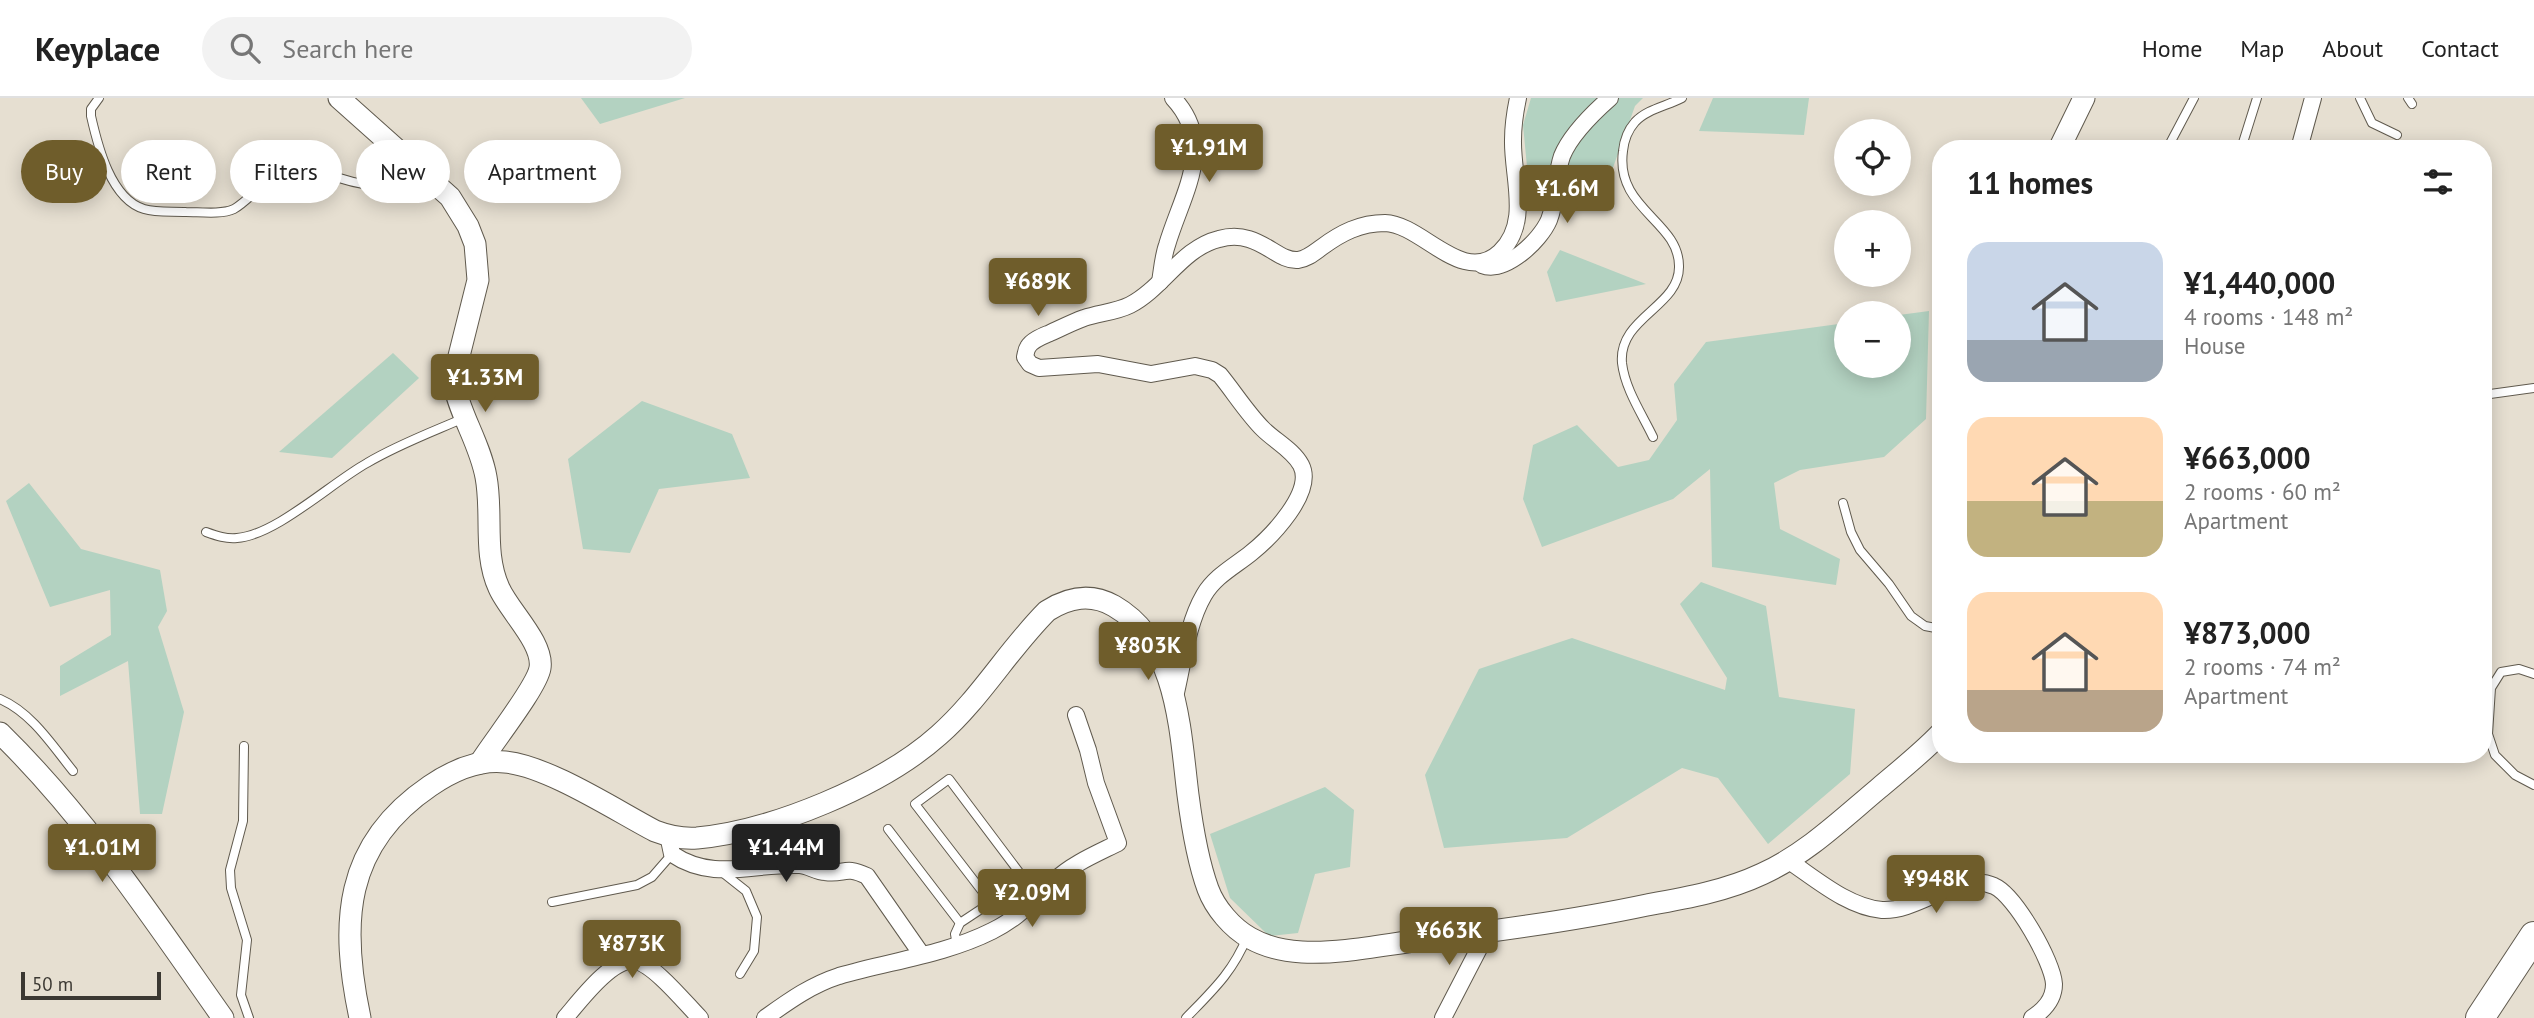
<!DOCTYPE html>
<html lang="en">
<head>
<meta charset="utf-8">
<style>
	:root { --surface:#fff; --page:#f2f2f2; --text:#222; --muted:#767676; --line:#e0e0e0; --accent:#6f5d2b }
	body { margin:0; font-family:"PT Sans",sans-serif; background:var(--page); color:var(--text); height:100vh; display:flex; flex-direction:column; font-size:26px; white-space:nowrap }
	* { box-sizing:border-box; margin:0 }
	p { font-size:23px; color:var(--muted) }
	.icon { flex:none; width:38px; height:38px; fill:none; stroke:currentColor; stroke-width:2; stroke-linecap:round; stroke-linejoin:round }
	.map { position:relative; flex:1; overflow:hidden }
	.side { position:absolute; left:1932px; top:42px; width:560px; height:623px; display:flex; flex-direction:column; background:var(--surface); border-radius:28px; box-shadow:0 4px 18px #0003 }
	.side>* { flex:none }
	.banner { position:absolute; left:21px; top:42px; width:665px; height:63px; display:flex; gap:14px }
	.buttons { position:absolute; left:1834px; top:21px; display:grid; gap:14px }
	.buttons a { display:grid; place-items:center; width:77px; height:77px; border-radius:50%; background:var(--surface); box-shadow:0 4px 18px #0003; font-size:35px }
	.scale { position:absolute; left:21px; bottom:18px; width:140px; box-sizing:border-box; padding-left:7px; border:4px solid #3b3832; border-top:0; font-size:19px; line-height:24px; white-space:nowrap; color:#3b3832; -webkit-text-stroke:5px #e6dfd1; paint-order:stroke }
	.price { position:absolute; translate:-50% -60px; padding:0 16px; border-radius:7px; background:var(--accent); color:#fff; font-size:23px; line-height:46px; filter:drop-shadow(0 2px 4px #0008) }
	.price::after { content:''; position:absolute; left:50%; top:42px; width:21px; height:16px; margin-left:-10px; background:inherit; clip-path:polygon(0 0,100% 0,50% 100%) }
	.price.active { background:#222; color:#fff }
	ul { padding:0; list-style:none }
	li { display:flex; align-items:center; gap:21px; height:175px; padding:0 35px }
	li span { display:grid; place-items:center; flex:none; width:196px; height:140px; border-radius:21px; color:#555 }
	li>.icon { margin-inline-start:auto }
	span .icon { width:84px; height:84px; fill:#fffc; stroke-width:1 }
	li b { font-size:30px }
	h2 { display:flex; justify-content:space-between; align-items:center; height:84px; padding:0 35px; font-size:30px }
	.pill { padding:0 24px; border-radius:32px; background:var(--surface); box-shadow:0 4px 18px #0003; font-size:24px; line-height:63px }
	.pill.active { background:var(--accent); color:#fff }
	header { display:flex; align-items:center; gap:42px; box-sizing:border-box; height:98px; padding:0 35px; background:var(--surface); border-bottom:2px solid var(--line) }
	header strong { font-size:33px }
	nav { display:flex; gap:38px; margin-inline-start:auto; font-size:24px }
	.search { width:490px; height:63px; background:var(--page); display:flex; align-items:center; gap:18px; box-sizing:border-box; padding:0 24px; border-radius:38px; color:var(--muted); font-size:26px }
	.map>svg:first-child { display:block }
	.green { fill:#b3d2c1 }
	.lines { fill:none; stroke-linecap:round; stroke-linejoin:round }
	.lane-casing { stroke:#605a4e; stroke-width:10 }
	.street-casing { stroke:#605a4e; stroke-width:18 }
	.secondary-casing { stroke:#605a4e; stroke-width:23 }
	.highway-casing { stroke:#605a4e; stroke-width:30 }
	.lane { stroke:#fff; stroke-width:8 }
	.street { stroke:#fff; stroke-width:16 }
	.secondary { stroke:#fff; stroke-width:21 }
	.highway { stroke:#fff; stroke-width:28 }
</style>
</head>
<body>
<header>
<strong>Keyplace</strong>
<div class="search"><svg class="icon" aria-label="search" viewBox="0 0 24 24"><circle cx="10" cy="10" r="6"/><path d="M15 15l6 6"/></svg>Search here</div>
<nav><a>Home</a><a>Map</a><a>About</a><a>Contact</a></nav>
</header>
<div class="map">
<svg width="2534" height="920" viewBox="0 0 2534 920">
	<rect width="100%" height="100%" fill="#e6dfd1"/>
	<g class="green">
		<polygon points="581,0 685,0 600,26"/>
		<polygon points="1531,0 1643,0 1635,8 1605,92 1531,110 1523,27"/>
		<polygon points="1713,0 1809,0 1804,37 1699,33"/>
		<polygon points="1560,152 1646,186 1556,204 1547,174"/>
		<polygon points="1929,213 1926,321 1884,359 1800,372 1774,385 1780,431 1840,461 1836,487 1712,469 1710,371 1673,401 1542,449 1523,401 1533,347 1577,327 1618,369 1649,362 1677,322 1674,286 1706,244 1846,225 1846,268 1899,268 1899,217"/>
		<polygon points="393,255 419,280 332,360 279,354"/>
		<polygon points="642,303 732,336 750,380 659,391 630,455 583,451 568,361"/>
		<polygon points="29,385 81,451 160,472 167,513 158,529 184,614 162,716 140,716 128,563 60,598 60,568 111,537 110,492 50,509 6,403"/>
		<polygon points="1701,484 1766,508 1779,599 1855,611 1850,676 1768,746 1718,680 1682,670 1567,740 1444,750 1425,677 1479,571 1572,540 1725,592 1727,580 1680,506"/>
		<polygon points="1325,689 1354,712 1350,769 1315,776 1298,835 1269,838 1230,800 1210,736"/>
	</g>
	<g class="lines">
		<defs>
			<g id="lane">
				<path d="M99 0 91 11V18C98 49 111 101 144 111 157 115 173 113 186 114 200 114 221 117 234 111 252 101 274 70 294 68 304 67 316 72 325 75 359 88 389 94 422 77"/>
				<polyline points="2360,0 2372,25 2397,37"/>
				<polyline points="2408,0 2412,6"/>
				<polyline points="2167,51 2194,0"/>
				<polyline points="2241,51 2257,0"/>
				<polyline points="2483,297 2534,290"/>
				<path d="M1653 339C1642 316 1625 291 1622 265 1618 219 1680 209 1679 168 1679 123 1615 111 1623 53 1624 43 1628 32 1635 24 1647 11 1667 8 1682 0"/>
				<polyline points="1843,405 1851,434 1860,452 1889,486 1911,518 1925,528 1941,531"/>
				<path d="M206 434C217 438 226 441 237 440 276 437 331 385 367 365 397 347 432 334 464 320"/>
				<polyline points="2534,576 2519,571 2501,574 2491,590 2488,636 2495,657 2515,677 2534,687"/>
				<path d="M0 601C32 615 52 647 73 673"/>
				<polyline points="244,648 243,723 230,772 231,790 247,842 241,897 249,920"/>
				<polyline points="888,731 960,825"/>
				<polyline points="722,774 746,793 757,819 754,853 740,876"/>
				<polyline points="552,804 637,787 652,779 672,756"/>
				<polyline points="957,848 955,836 960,825 1025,782 949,681 915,706 992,806"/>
				<path d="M1186 920C1212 893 1233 874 1247 839"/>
			</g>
			<g id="street">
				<polyline points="2299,51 2313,0"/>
				<path d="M1482 167C1505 176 1540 143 1549 122 1557 102 1555 78 1562 58 1571 36 1593 15 1610 0"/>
				<path d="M1160 184C1162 172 1163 158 1167 147 1182 96 1217 47 1173 0"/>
				<path d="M1175 599C1183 566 1187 526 1204 497 1215 478 1235 468 1251 455 1271 439 1315 394 1301 367 1293 352 1275 343 1263 331 1247 315 1234 294 1220 277L1212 272 1195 268 1151 276 1098 266 1039 270 1030 266 1025 259C1026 255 1026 252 1028 249 1032 242 1043 238 1050 235 1061 230 1073 224 1084 220 1099 215 1116 214 1130 207 1163 190 1182 150 1219 141 1258 130 1276 164 1298 162 1307 161 1315 154 1322 149 1341 135 1360 125 1385 125 1422 126 1463 189 1500 154 1531 125 1512 79 1513 42 1513 28 1515 14 1518 0"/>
				<path d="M668 737 672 756C713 784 754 765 799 767 808 767 816 774 825 774 845 777 844 767 867 778L922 857"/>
				<path d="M1789 763C1816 781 1848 809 1882 812 1919 814 1960 772 1994 788 2015 797 2053 864 2054 886 2054 902 2044 912 2032 920"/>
				<path d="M565 920C579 904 612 859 635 863 654 866 686 906 700 920"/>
				<path d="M765 920C789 903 811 887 839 878 890 863 944 857 992 833 1022 818 1030 804 1054 783 1072 766 1096 756 1118 745L1096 685 1088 652 1076 617"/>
				<polyline points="1443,920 1487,835"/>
			</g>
			<g id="secondary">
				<path d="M339 0 450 99 468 128 475 146 478 182 453 282C459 316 480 345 486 379 493 416 483 455 499 490 509 513 544 545 540 570 537 589 493 644 480 665"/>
				<polyline points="2059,51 2084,0"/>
				<path d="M0 635C87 720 153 821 223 920"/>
				<path d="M360 920C340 826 343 747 430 688 452 673 478 661 505 664 548 668 615 712 655 733 668 738 682 741 697 740 772 733 882 688 939 637 980 601 1008 552 1047 513 1069 499 1091 495 1114 508 1178 545 1180 633 1188 697 1192 728 1197 761 1208 791 1215 810 1232 830 1250 840 1266 849 1284 853 1302 854 1341 856 1382 847 1421 842 1497 833 1572 823 1647 807 1686 800 1726 793 1762 776 1806 756 1841 722 1878 691 1899 673 1922 655 1941 635"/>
			</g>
			<polyline id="highway" points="2480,920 2534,838"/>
		</defs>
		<use href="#lane" class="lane-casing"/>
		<use href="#street" class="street-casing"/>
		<use href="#secondary" class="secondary-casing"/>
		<use href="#highway" class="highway-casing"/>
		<use href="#lane" class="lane"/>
		<use href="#street" class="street"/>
		<use href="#secondary" class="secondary"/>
		<use href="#highway" class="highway"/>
	</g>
</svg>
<div class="buttons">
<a><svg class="icon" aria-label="locate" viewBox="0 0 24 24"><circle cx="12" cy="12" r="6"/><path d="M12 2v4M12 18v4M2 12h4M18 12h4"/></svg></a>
<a>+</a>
<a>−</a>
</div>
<div class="scale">50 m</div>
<b class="price" style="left:1209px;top:86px">¥1.91M</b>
<b class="price" style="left:1567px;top:127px">¥1.6M</b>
<b class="price" style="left:1038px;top:220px">¥689K</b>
<b class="price" style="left:485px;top:316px">¥1.33M</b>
<b class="price" style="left:1148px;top:584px">¥803K</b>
<b class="price" style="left:102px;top:786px">¥1.01M</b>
<b class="price active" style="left:786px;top:786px">¥1.44M</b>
<b class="price" style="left:1936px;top:817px">¥948K</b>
<b class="price" style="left:1032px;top:831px">¥2.09M</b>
<b class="price" style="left:1449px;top:869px">¥663K</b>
<b class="price" style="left:632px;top:882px">¥873K</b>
<div class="banner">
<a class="pill active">Buy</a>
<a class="pill">Rent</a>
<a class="pill">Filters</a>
<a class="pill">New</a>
<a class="pill">Apartment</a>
</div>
<section class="side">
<h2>11 homes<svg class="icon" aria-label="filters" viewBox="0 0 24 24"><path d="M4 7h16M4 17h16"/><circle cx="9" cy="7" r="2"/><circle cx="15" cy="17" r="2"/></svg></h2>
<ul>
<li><span style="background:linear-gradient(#c9d6e8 70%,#9aa5b1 0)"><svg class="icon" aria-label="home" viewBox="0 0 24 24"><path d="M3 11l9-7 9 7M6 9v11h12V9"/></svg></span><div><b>¥1,440,000</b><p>4 rooms · 148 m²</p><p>House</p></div></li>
<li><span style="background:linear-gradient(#ffd9b3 60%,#c2b280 0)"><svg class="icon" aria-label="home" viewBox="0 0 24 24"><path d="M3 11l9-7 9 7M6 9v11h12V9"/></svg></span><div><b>¥663,000</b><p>2 rooms · 60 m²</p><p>Apartment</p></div></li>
<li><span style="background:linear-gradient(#ffd9b3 70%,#b9a48a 0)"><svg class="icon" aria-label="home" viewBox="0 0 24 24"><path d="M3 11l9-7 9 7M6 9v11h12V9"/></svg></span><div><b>¥873,000</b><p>2 rooms · 74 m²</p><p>Apartment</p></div></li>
</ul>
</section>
</div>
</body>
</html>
